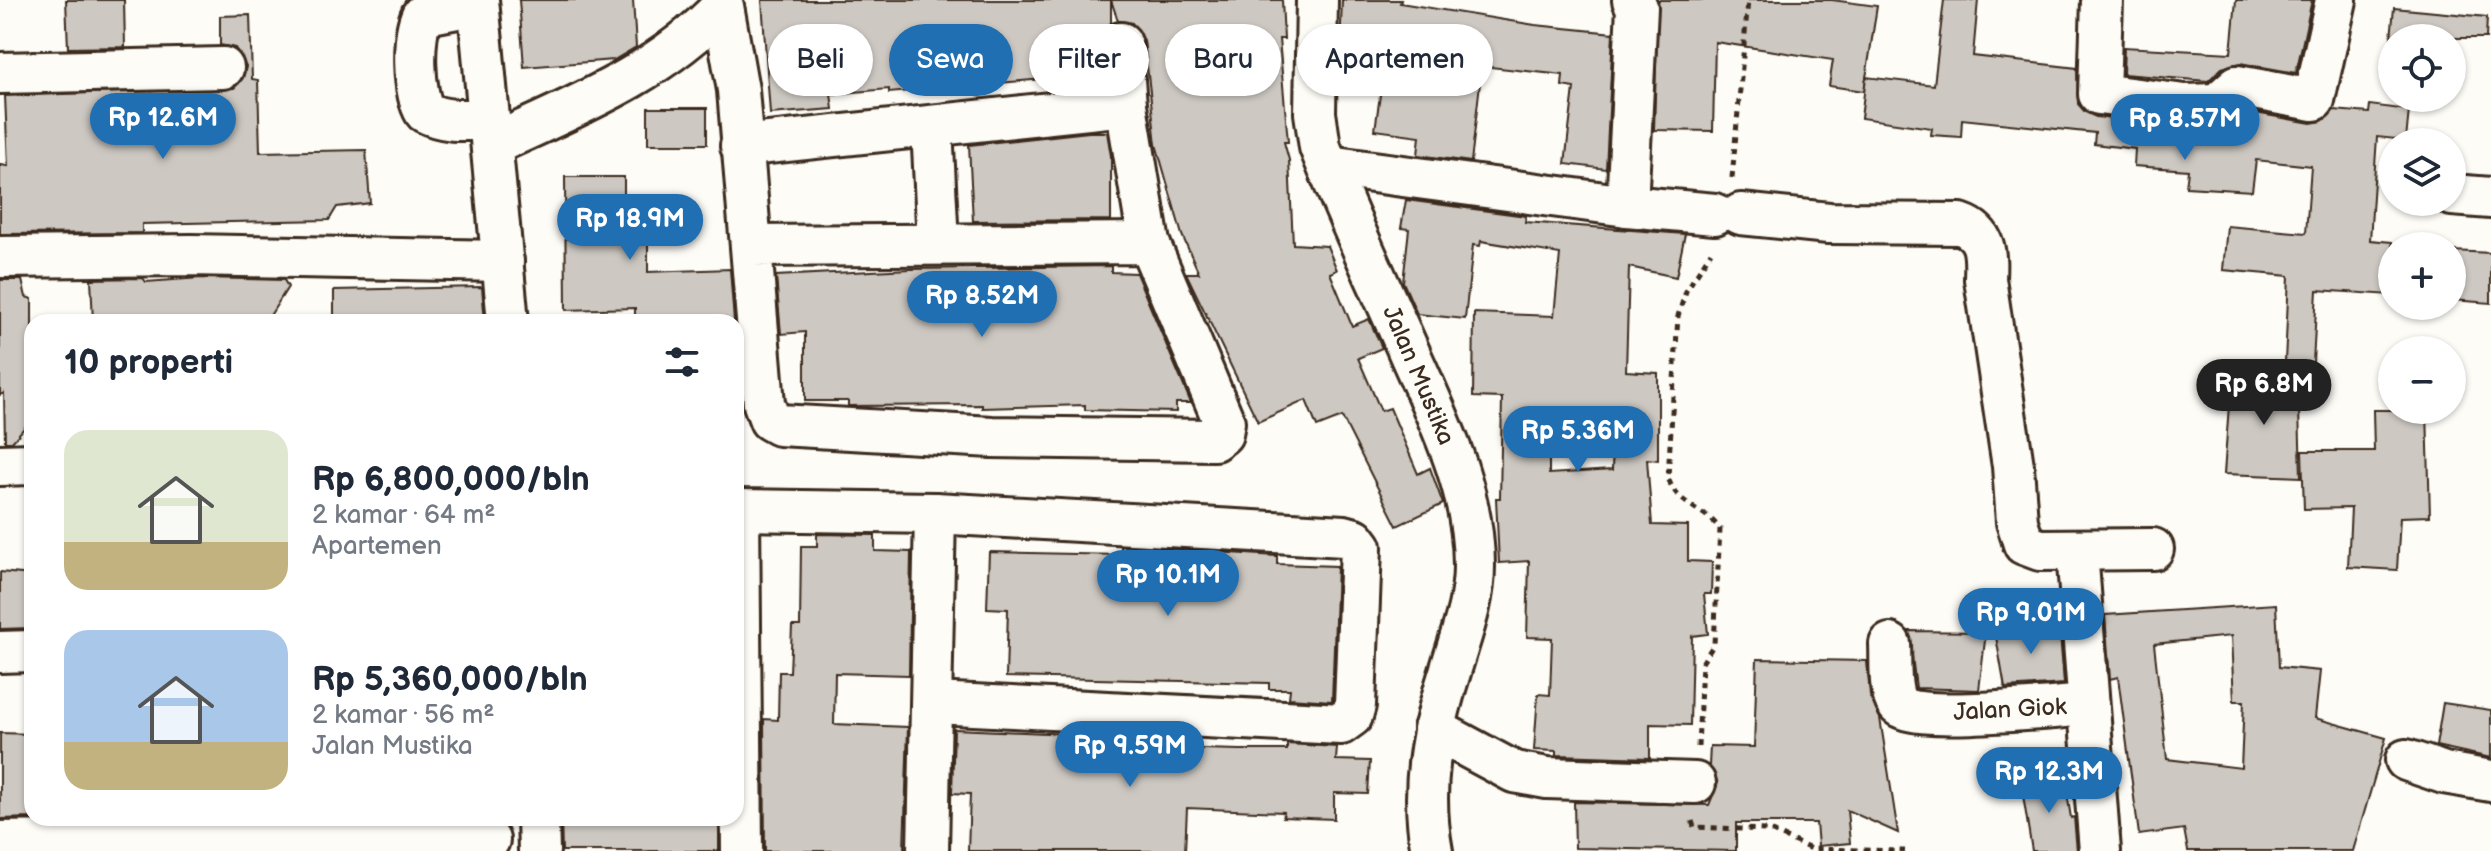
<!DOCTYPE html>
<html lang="id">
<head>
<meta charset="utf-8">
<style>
	:root { --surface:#fff; --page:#f2f2f3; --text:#1f2937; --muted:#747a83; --accent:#1f6fb2 }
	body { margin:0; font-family:"Balsamiq Sans",sans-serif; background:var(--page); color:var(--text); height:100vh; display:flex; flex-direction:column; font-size:30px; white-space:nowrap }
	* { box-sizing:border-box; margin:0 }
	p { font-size:26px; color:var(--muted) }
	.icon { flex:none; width:44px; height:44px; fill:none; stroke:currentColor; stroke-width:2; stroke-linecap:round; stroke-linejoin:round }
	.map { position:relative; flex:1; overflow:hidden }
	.drawer { position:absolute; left:24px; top:314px; width:720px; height:512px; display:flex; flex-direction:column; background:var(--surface); border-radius:24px; box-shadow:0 2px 6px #0004 }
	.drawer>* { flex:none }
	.top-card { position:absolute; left:768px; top:24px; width:760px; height:72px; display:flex; gap:16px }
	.tools { position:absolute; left:2378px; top:24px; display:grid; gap:16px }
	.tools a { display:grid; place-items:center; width:88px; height:88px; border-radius:50%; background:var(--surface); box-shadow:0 2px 6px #0004; font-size:40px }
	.price { position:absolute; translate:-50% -68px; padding:0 18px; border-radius:28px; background:var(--accent); color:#fff; font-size:26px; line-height:52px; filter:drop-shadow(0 2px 4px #0008) }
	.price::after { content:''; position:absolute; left:50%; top:48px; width:24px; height:18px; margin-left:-12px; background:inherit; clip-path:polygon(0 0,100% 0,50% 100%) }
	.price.on { background:#222; color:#fff }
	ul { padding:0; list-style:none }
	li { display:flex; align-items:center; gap:24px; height:200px; padding:0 40px }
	li span { display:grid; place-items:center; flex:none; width:224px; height:160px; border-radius:24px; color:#555 }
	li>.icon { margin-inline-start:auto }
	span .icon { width:96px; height:96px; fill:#fffc; stroke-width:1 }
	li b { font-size:34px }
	h2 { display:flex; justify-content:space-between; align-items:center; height:96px; padding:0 40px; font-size:34px }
	.tag { padding:0 28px; border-radius:36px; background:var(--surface); box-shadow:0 2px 6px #0004; font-size:28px; line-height:72px }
	.tag.on { background:var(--accent); color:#fff }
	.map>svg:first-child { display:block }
	.building { fill:#cdc8c2; stroke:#3b2a1e; stroke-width:2; fill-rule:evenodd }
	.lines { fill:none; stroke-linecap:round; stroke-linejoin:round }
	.minor-casing { stroke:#3b2a1e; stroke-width:46 }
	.path { stroke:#3b2a1e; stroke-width:5; stroke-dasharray:6 6; stroke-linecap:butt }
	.minor { stroke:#fdfcf7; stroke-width:40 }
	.labels { text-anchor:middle; stroke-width:6; stroke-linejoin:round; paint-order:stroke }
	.street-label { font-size:24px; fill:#3b2a1e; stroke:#fdfcf7 }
</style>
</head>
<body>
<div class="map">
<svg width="2491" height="851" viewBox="0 0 2491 851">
	<rect width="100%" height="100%" fill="#fdfcf7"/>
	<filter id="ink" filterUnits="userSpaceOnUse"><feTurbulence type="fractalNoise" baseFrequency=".0125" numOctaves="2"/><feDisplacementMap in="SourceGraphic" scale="16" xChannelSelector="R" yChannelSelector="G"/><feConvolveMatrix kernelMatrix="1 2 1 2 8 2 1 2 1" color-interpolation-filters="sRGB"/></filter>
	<g filter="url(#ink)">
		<g class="building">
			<polygon points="66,0 124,0 125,47 68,48"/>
			<polygon points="519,0 633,0 636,47 614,60 524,67"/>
			<polygon points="762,0 1282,0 1284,39 1279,39 1288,142 1284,142 1289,160 1293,244 1327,246 1337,270 1330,273 1352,326 1369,319 1382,348 1358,358 1381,411 1390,408 1418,474 1430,468 1443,504 1397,526 1342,417 1317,427 1306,400 1258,422 1186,273 1199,273 1182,235 1156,144 1144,40 1132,23 1118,21 1111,0 1111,23 1101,32 1098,44 1100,70 1077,71 1077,76 889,93 889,89 831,94 833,109 770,114"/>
			<polygon points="1342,0 1401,0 1400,3 1535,25 1613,33 1606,169 1565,164 1574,88 1562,86 1563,75 1482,66 1471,162 1418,155 1420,136 1375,130 1382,81 1339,75"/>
			<polygon points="1658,0 1832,0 1877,6 1864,91 1829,86 1833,60 1715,42 1713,131 1654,130"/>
			<polygon points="1944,0 1978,0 1973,56 2077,68 2078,104 2085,112 2096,117 2186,128 2219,127 2244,111 2311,123 2322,121 2334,110 2369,113 2370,105 2409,110 2406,140 2377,137 2370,240 2392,242 2392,295 2317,290 2313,363 2285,362 2289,276 2223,270 2227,226 2306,233 2311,166 2256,160 2252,191 2186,187 2188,170 2134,166 2135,149 2094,144 2095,133 1962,119 1961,137 1931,135 1932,128 1861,118 1866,77 1934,85"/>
			<polygon points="2236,0 2312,0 2296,73 2240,63 2222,68 2208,81 2123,74 2124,47 2231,53"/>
			<polygon points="2394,8 2487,17 2486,38 2391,38"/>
			<polygon points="250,15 252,79 258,80 260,152 366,150 370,203 337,207 329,220 142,224 142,233 0,234 0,165 8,166 5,96 234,88 243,78 246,67 235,48 220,45 220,16"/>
			<rect x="648" y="108" width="59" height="36"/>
			<polygon points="1089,132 1107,132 1111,156 1111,220 973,221 969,145"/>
			<polygon points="565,177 624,177 624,209 648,209 648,272 730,269 734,322 635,322 635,308 566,310"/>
			<path d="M1406 200 1526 216 1525 222 1685 234 1676 277 1629 267 1626 371 1658 373V460L1647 459 1652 525 1688 526V561L1712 562 1711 594H1704L1708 634 1692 636 1690 725 1650 724V758L1557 755V751L1534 750 1538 694 1550 695 1552 638 1527 637 1529 561 1499 563 1496 498H1500L1502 398 1473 397 1474 313 1554 316 1560 254 1481 241 1480 246 1473 245 1465 319 1417 314 1403 282 1409 229 1401 228ZM1549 414 1614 417 1612 470 1549 474Z"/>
			<polygon points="2452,251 2491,253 2491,303 2452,300"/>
			<polygon points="1111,266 1111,272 1136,273 1191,403 1176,403 1176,412 1085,410 1085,405 982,408 982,405 848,406 848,401 805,401 805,332 781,334 776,276 910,269"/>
			<polygon points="143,278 146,282 201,278 284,280 288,287 266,322 93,322 91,279"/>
			<polygon points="0,280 22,280 26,297 32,299 32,419 12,442 5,442 4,393 0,395"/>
			<polygon points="482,287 485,322 334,322 334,290"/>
			<polygon points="2298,375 2301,477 2224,474 2231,377"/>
			<polygon points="2373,410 2427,410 2430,516 2400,517 2397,570 2348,567 2351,508 2304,509 2302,451 2374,451"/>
			<polygon points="817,534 875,535 875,551 911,552 909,675 835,673 834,724 908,727 904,851 765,851 764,719 778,720 779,672 790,672 792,626 800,626 801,546 817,546"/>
			<polygon points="1121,546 1277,556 1277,564 1337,566 1332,701 1289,698 1290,689 1269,689 1269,683 1006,677 1008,609 987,608 989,552 1121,555"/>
			<polygon points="0,572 32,575 32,628 0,629"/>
			<path d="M2276 604 2279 667 2320 671 2315 718 2386 738 2353 851H2188L2184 829 2139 835 2118 677 2110 679 2105 615ZM2231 636 2234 701H2244L2241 768 2167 759 2154 644Z"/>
			<polygon points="2059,622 2064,684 2005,688 1995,631"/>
			<polygon points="1909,631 1986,632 1979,690 1916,688"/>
			<polygon points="1757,659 1867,661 1870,696 1880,718 1898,833 1847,810 1850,843 1818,846 1816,823 1736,823 1736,851 1575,848 1574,802 1709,805 1718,783 1709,766 1710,746 1754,747"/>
			<polygon points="2443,703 2491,710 2491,758 2436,746"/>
			<polygon points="954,729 1091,735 1091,746 1240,750 1287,750 1287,744 1337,747 1336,760 1370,761 1368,794 1334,793 1334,819 1283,817 1284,812 1187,808 1185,851 968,851 970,794 952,793"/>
			<polygon points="0,733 32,734 32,818 0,819"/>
			<polygon points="2064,775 2071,818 2074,817 2077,851 2032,851 2021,783"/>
			<polygon points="561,818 719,820 719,851 562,851"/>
		</g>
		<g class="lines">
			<defs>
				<g id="minor">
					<polyline points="478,0 508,322"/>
					<path d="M1317 0 1315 113 1320 147C1348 219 1381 288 1412 359 1442 426 1474 491 1474 566 1474 604 1460 637 1450 672 1431 732 1420 789 1432 851"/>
					<polyline points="2102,0 2099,94 2185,105 2217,104 2237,86 2314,100 2336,0"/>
					<path d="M478 4 422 15C412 36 413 93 425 112 446 123 467 120 489 119"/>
					<polyline points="1121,43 1126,105 1149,243"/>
					<polyline points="0,73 223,68"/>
					<polyline points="932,128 938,243"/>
					<path d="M492 145C576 106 659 74 723 6L738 90 764 404 770 420 779 425 992 437 1214 440 1222 434 1224 422 1149 243 752 246"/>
					<polyline points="741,146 1126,105"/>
					<polyline points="1328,166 1627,206 1637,7 1633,0"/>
					<polyline points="2452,195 2491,198"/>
					<polyline points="1627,206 1715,214"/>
					<path d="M1741 214 1829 223 1960 224C1987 233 1986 255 1985 279L2013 466 2017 522 2024 544 2040 550 2153 549"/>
					<polyline points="0,257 191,255 503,261"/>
					<polyline points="0,465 32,464"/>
					<polyline points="736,510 935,513 1344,536 1355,539 1361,547 1355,705 1352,716 1341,724 934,703"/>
					<polyline points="739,510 742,851"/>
					<polyline points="2077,551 2100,851"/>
					<path d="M1890 644C1891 662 1888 690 1898 705 1912 723 2059 707 2087 705"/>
					<polyline points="0,652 32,651"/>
					<polyline points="1434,729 1514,772 1547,778 1695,783"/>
					<polyline points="2406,760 2444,773 2491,781"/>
					<polyline points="538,818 539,851"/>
					<polyline points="0,842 348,836 489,840"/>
					<polyline points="928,851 935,513"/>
				</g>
			</defs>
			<use href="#minor" class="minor-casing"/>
			<g class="path">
				<polyline points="1732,178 1748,0"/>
				<path d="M1698 747 1702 663 1714 644 1720 529C1704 507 1676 506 1668 477L1678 316 1686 291 1711 252"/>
				<polyline points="1692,821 1694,827 1768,830 1811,849 1905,851"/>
			</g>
			<use href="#minor" class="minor"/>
		</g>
	</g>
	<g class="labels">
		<g class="street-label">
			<text transform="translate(1419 375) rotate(67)" y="8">Jalan Mustika</text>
			<text transform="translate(2010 709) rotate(-3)" y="8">Jalan Giok</text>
		</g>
	</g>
</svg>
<div class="tools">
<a><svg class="icon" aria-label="locate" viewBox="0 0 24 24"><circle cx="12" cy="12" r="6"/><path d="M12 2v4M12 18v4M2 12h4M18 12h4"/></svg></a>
<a><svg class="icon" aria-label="layers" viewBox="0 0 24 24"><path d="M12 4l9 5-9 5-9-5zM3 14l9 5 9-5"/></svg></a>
<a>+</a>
<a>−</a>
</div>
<b class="price" style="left:163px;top:161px">Rp 12.6M</b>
<b class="price" style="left:2185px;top:162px">Rp 8.57M</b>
<b class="price" style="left:630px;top:262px">Rp 18.9M</b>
<b class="price" style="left:982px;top:339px">Rp 8.52M</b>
<b class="price on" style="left:2264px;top:427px">Rp 6.8M</b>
<b class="price" style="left:1578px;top:474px">Rp 5.36M</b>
<b class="price" style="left:1168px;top:618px">Rp 10.1M</b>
<b class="price" style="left:2031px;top:656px">Rp 9.01M</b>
<b class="price" style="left:1130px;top:789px">Rp 9.59M</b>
<b class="price" style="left:2049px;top:815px">Rp 12.3M</b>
<div class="top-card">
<a class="tag">Beli</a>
<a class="tag on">Sewa</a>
<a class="tag">Filter</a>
<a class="tag">Baru</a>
<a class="tag">Apartemen</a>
</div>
<section class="drawer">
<h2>10 properti<svg class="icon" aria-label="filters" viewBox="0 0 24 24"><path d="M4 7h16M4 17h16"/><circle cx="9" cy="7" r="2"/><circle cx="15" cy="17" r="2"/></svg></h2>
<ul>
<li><span style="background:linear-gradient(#dfe7d0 70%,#c2b280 0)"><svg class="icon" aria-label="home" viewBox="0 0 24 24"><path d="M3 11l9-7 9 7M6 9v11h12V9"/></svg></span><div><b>Rp 6,800,000/bln</b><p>2 kamar · 64 m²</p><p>Apartemen</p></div></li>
<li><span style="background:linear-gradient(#a9c7e8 70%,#c2b280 0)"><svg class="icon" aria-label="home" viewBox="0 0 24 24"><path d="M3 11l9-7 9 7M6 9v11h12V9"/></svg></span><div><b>Rp 5,360,000/bln</b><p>2 kamar · 56 m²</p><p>Jalan Mustika</p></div></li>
</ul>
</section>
</div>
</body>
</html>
